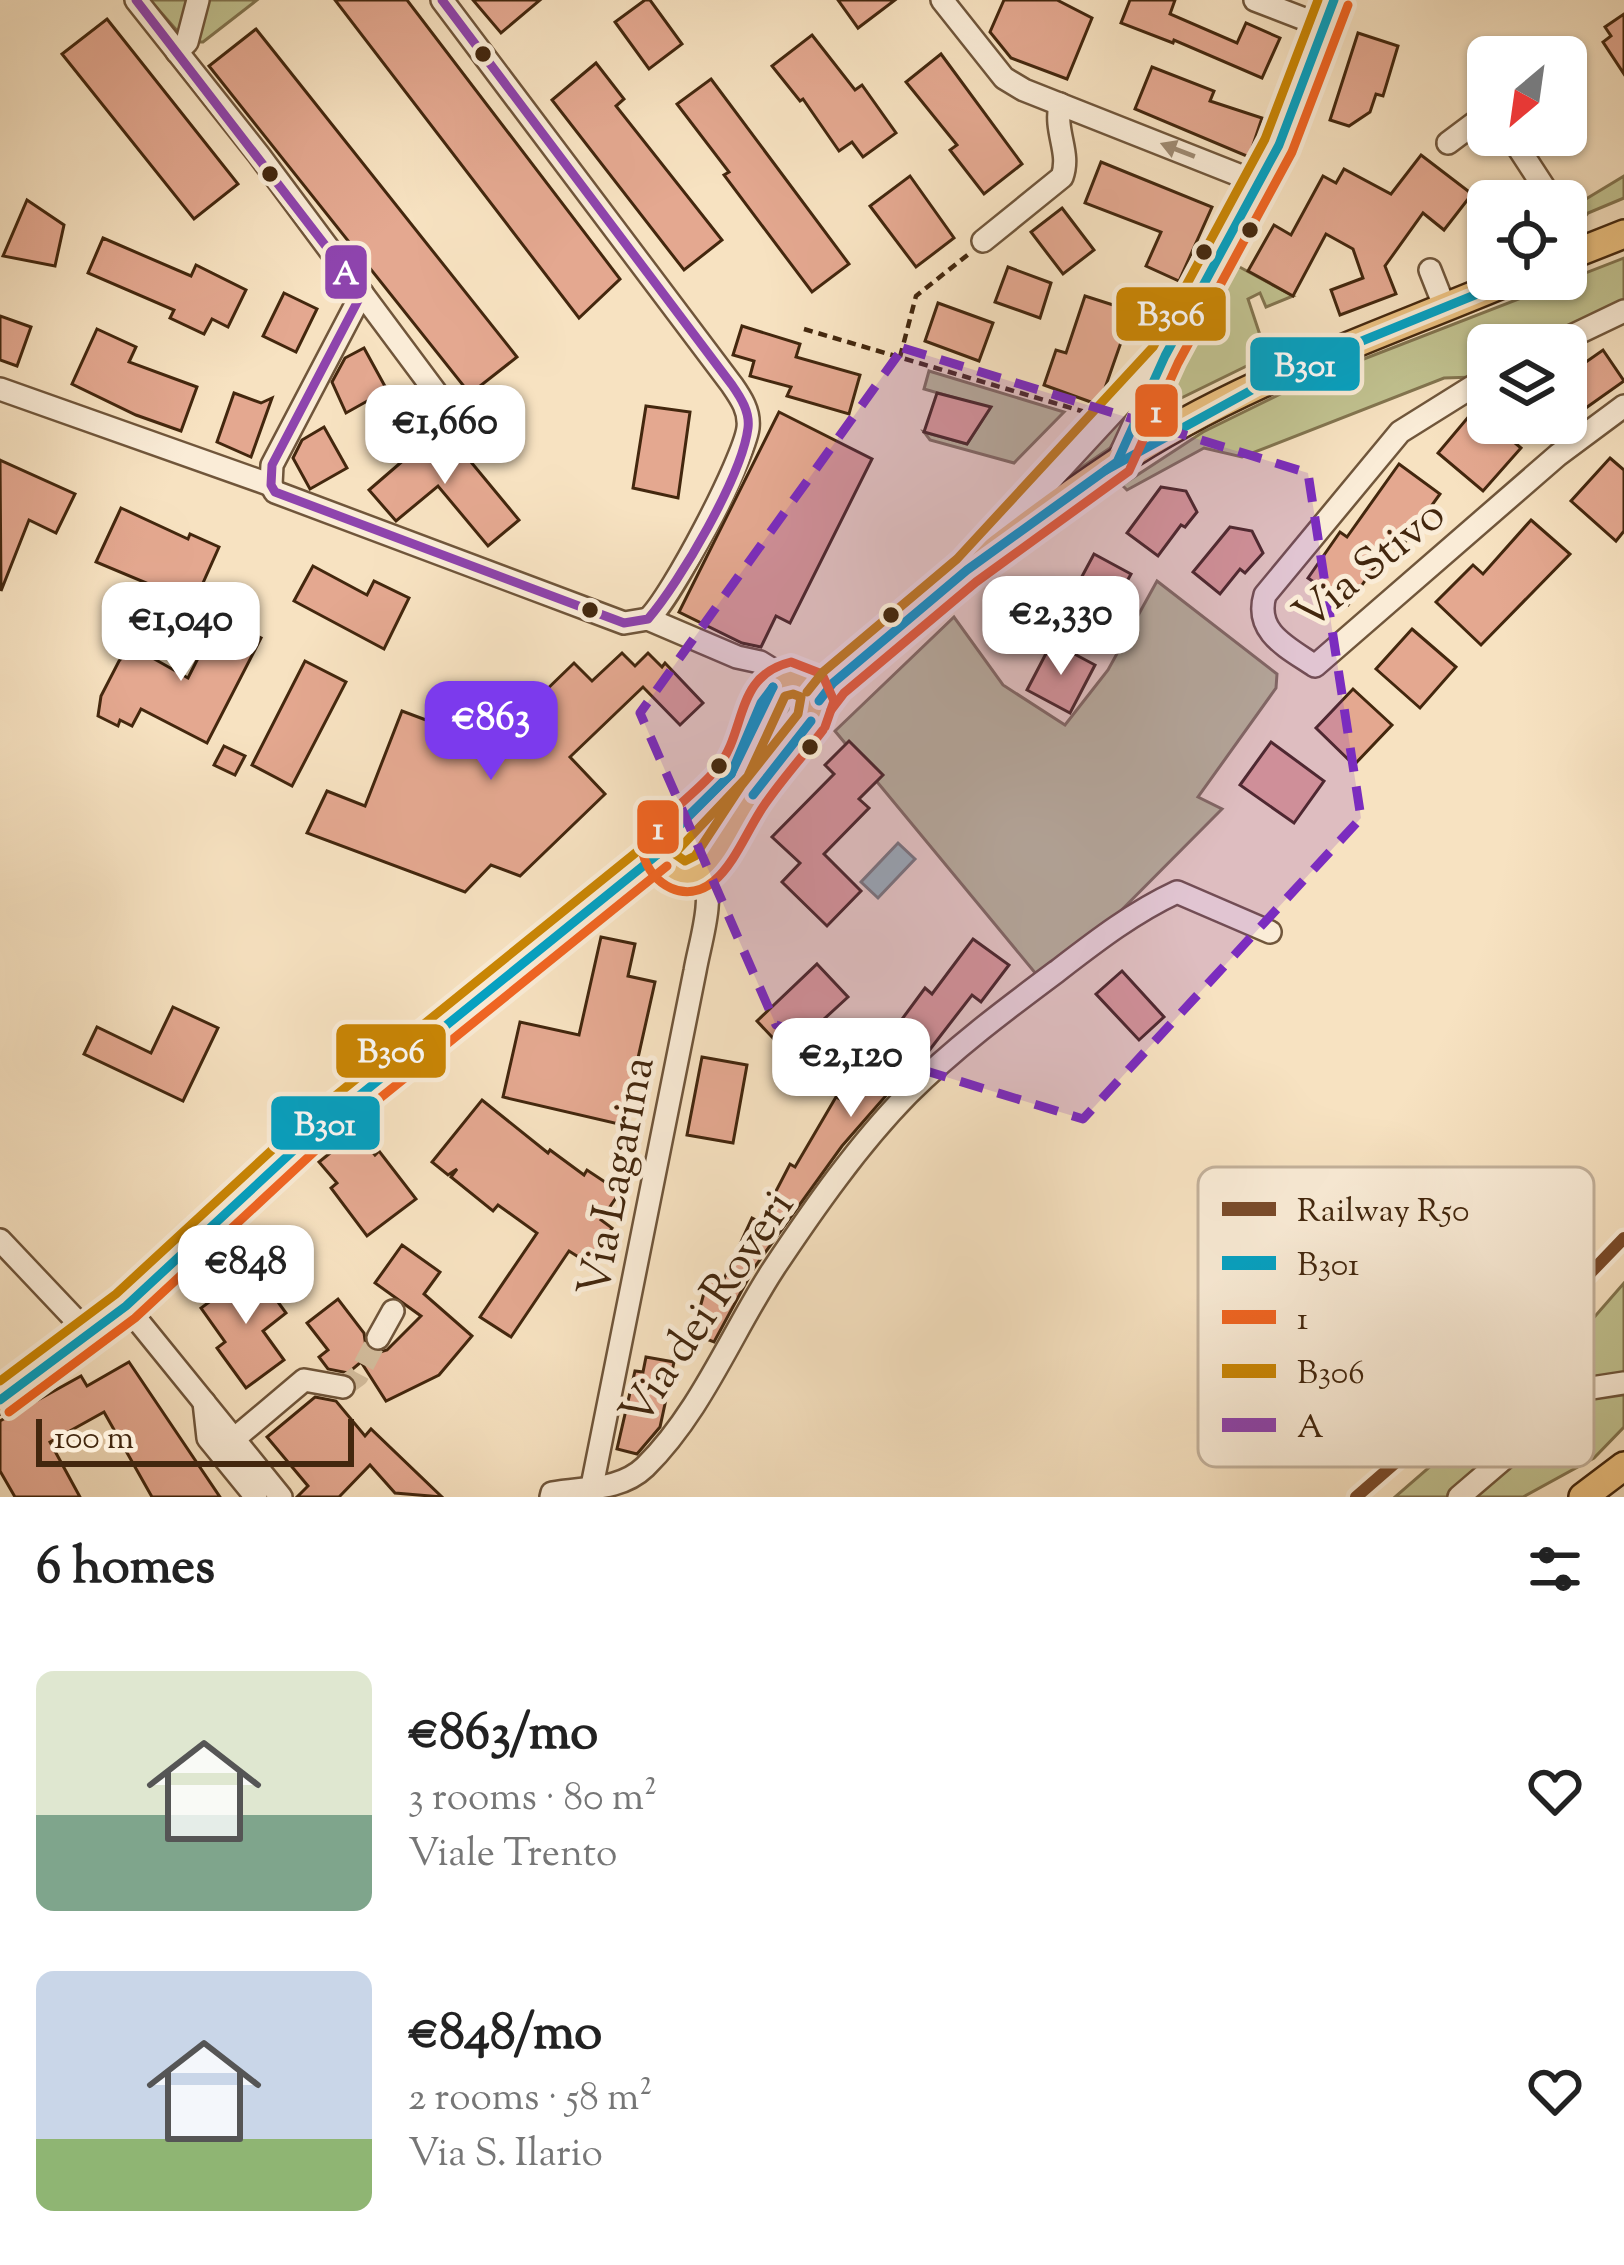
<!DOCTYPE html>
<html lang="en">
<head>
<meta charset="utf-8">
<style>
	:root { --surface:#fff; --page:#f6f6f6; --text:#222; --muted:#767676; --accent:#7c3aed }
	body { margin:0; font-family:"Sorts Mill Goudy",serif; background:var(--page); color:var(--text); height:100vh; display:flex; flex-direction:column; font-size:45px; white-space:nowrap }
	* { box-sizing:border-box; margin:0 }
	p { font-size:39px; color:var(--muted) }
	.icon { flex:none; width:66px; height:66px; fill:none; stroke:currentColor; stroke-width:2; stroke-linecap:round; stroke-linejoin:round }
	.map { position:relative; height:1497px; overflow:hidden }
	.sheet { display:flex; flex-direction:column; background:var(--surface); flex:1 }
	.sheet>* { flex:none }
	.needle { width:78px; rotate:209deg }
	.buttons { position:absolute; left:1467px; top:36px; display:grid; gap:24px }
	.buttons a { display:grid; place-items:center; width:120px; height:120px; border-radius:18px; background:var(--surface); box-shadow:0 3px 9px #0004; font-size:60px }
	.scale { position:absolute; left:36px; bottom:30px; width:318px; box-sizing:border-box; padding-left:12px; border:6px solid #43270e; border-top:0; font-size:33px; line-height:42px; white-space:nowrap; color:#43270e; -webkit-text-stroke:9px #faecd7; paint-order:stroke }
	.price { position:absolute; translate:-50% -102px; padding:0 27px; border-radius:24px; background:#fff; color:#222; font-size:39px; line-height:78px; filter:drop-shadow(0 3px 6px #0008) }
	.price::after { content:''; position:absolute; left:50%; top:72px; width:36px; height:27px; margin-left:-18px; background:inherit; clip-path:polygon(0 0,100% 0,50% 100%) }
	.price.on { background:var(--accent); color:#fff }
	ul { padding:0; list-style:none }
	li { display:flex; align-items:center; gap:36px; height:300px; padding:0 36px }
	li span { display:grid; place-items:center; flex:none; width:336px; height:240px; border-radius:18px; color:#555 }
	li>.icon { margin-inline-start:auto }
	span .icon { width:144px; height:144px; fill:#fffc; stroke-width:1 }
	li b { font-size:51px }
	h2 { display:flex; justify-content:space-between; align-items:center; height:144px; padding:0 36px; font-size:51px }
	.map>svg:first-child { display:block }
	.green { fill:#c1c290; stroke:#82744f; stroke-width:3 }
	.water { fill:#9ebeaf; stroke:#7a826f; stroke-width:3 }
	.building { fill:#e4a890; stroke:#43270e; stroke-width:3 }
	.lines { fill:none; stroke-linecap:round; stroke-linejoin:round }
	.minor-tunnel { stroke:#d3bd9d; stroke-width:21; stroke-dasharray:21 10; stroke-linecap:butt }
	.minor-casing { stroke:#70563b; stroke-width:26 }
	.major-casing { stroke:#43270e; stroke-width:32 }
	.path { stroke:#43270e; stroke-width:4.5; stroke-dasharray:9 6; stroke-linecap:butt }
	.minor { stroke:#faecd7; stroke-width:21 }
	.major { stroke:#ecc180; stroke-width:27 }
	.bus-1-casing { stroke:#faecd7; stroke-width:18 }
	.bus-2-casing { stroke:#faecd7; stroke-width:18 }
	.bus-3-casing { stroke:#faecd7; stroke-width:18 }
	.bus-4-casing { stroke:#faecd7; stroke-width:18 }
	.bus-1 { stroke:#03a2c4; stroke-width:9 }
	.bus-2 { stroke:#f26522; stroke-width:9 }
	.bus-3 { stroke:#ca8604; stroke-width:9 }
	.bus-4 { stroke:#8e44ad; stroke-width:9 }
	.rail-1-casing { stroke:#faecd7; stroke-width:21 }
	.rail-1 { stroke:#7a4b2a; stroke-width:12 }
	.oneway { fill:#9e8a72 }
	.marked { fill:#7b2cbf; fill-opacity:0.2; stroke:#7b2cbf; stroke-width:9; stroke-dasharray:24 15; stroke-linejoin:round }
	.bus-dot { fill:#43270e; stroke:#faecd7; stroke-width:4.5 }
	.labels { text-anchor:middle; stroke-width:10; stroke-linejoin:round; paint-order:stroke }
	.street-label { font-size:45px; fill:#43270e; stroke:#faecd7 }
	.key { fill:#faecd7; stroke:#c3b19b; stroke-width:3 }
	.key-label { font-size:33px; fill:#43270e }
	.line-badge { stroke:#faecd7; stroke-width:4.5 }
	.badge-label { font-size:33px; text-anchor:middle; font-weight:bold; fill:#fff }
</style>
</head>
<body>
<div class="map">
<svg width="1624" height="1497" viewBox="0 0 1624 1497">
	<rect width="100%" height="100%" fill="#f7e2c1"/>
	<filter id="stains"><feTurbulence type="fractalNoise" baseFrequency=".00167" numOctaves="4"/><feColorMatrix values="0 0 0 0 .2 0 0 0 0 .09 0 0 0 0 .02 0 0 0 .5 -.17"/></filter>
	<radialGradient id="worn" r=".72"><stop offset=".6" stop-color="#630" stop-opacity="0"/><stop offset="1" stop-color="#630" stop-opacity=".3"/></radialGradient>
	<g class="green">
		<polygon points="150,0 257,0 203,42 187,42"/>
		<polygon points="1624,176 1624,198 1588,213 1566,239 1566,211"/>
		<polygon points="1624,258 1624,305 1541,345 1488,345 1488,371 1475,377 1444,378 1242,457 1204,448 1127,490 1122,485 1203,432 1307,381"/>
		<polygon points="1234,264 1293,296 1266,307 1260,293 1248,299 1267,356 1169,404 1165,400 1183,365 1177,361"/>
		<polygon points="929,371 1064,412 1014,463 930,440 924,432 967,444 990,408 924,389"/>
		<polygon points="1144,394 1110,448 1051,488"/>
		<polygon points="1157,581 1277,674 1276,688 1198,797 1222,809 1046,986 835,731 954,617 1003,685 1065,725 1108,670"/>
		<path d="M786 697 794 702 793 712 695 861 686 864 679 857V850C728 808 757 761 778 701Z"/>
		<polygon points="1624,1283 1624,1427 1594,1458 1523,1497 1395,1497 1570,1345"/>
	</g>
	<polygon class="water" points="898,843 915,859 878,898 861,882"/>
	<g class="building">
		<polygon points="335,0 407,0 620,279 579,318"/>
		<polygon points="473,0 540,0 501,33"/>
		<polygon points="645,0 650,0 682,44 649,69 615,22"/>
		<polygon points="838,0 895,0 858,28"/>
		<polygon points="1004,0 1057,0 1092,18 1067,79 1011,58 990,32"/>
		<polygon points="1130,0 1175,0 1170,14 1237,43 1246,23 1280,38 1262,78 1174,40 1173,43 1121,23"/>
		<polygon points="1624,14 1624,74 1603,42 1611,36 1605,27"/>
		<polygon points="107,19 238,184 194,219 62,54"/>
		<polygon points="256,29 517,357 470,394 209,66"/>
		<polygon points="1358,33 1398,46 1383,96 1376,94 1370,112 1349,126 1330,120"/>
		<polygon points="812,35 855,90 862,85 896,133 863,157 852,142 839,151 803,99 800,101 772,66"/>
		<polygon points="941,54 1022,164 984,194 950,150 957,145 906,82"/>
		<polygon points="596,63 624,99 616,106 722,240 684,270 552,100"/>
		<polygon points="1152,67 1214,91 1210,101 1262,118 1249,157 1135,109"/>
		<polygon points="711,79 849,264 812,292 724,175 729,172 677,104"/>
		<polygon points="1421,155 1472,194 1444,230 1423,213 1385,266 1396,294 1340,315 1331,290 1363,278 1353,249 1326,234 1293,296 1248,271 1274,225 1291,235 1323,176 1336,183 1344,169 1391,194"/>
		<polygon points="1101,162 1212,207 1179,281 1146,266 1161,232 1085,203"/>
		<polygon points="910,176 954,238 916,267 870,206"/>
		<polygon points="27,200 64,225 55,266 3,256"/>
		<polygon points="1062,208 1094,250 1063,274 1031,232"/>
		<polygon points="103,238 191,276 196,265 246,290 228,327 212,319 204,334 170,318 174,310 88,273"/>
		<polygon points="1008,267 1051,283 1040,318 995,302"/>
		<polygon points="284,293 317,309 296,352 263,336"/>
		<polygon points="1085,296 1132,311 1099,405 1044,385 1056,350 1066,353"/>
		<polygon points="938,303 993,323 979,361 925,341"/>
		<polygon points="0,316 31,327 17,366 0,360"/>
		<polygon points="742,326 800,344 796,357 860,375 849,414 787,396 791,387 750,376 754,361 733,355"/>
		<polygon points="97,329 136,347 129,362 197,387 181,431 136,415 72,384"/>
		<polygon points="364,348 387,390 346,413 332,382 345,358"/>
		<polygon points="1603,350 1624,381 1566,422 1566,376"/>
		<polygon points="234,393 261,403 272,398 251,457 217,442"/>
		<polygon points="937,393 991,407 967,444 924,432"/>
		<polygon points="646,406 690,412 678,498 633,488"/>
		<polygon points="1475,409 1521,448 1483,491 1438,453"/>
		<polygon points="779,412 872,459 790,623 776,616 761,647 742,643 679,612"/>
		<polygon points="324,427 347,468 310,489 293,458 302,440"/>
		<polygon points="442,427 519,520 488,546 438,486 396,521 369,490"/>
		<polygon points="1610,458 1624,470 1624,531 1616,541 1571,501"/>
		<polygon points="0,460 75,494 56,533 29,520 1,591"/>
		<polygon points="1399,464 1440,494 1406,541 1397,535 1348,605 1308,578 1340,532 1347,537"/>
		<polygon points="1161,487 1186,491 1197,512 1185,527 1181,525 1158,556 1127,533"/>
		<polygon points="121,508 188,539 190,534 219,547 194,603 96,562"/>
		<polygon points="1531,520 1570,554 1481,645 1436,602 1473,565 1483,574"/>
		<polygon points="1230,527 1252,531 1263,553 1245,573 1240,569 1220,594 1193,572"/>
		<polygon points="1094,554 1131,574 1100,630 1064,610"/>
		<polygon points="313,566 367,595 374,581 409,598 384,649 294,601"/>
		<polygon points="219,617 261,638 207,743 141,709 132,726 120,720 118,726 98,716 101,696 119,661 134,643 151,652 149,656 188,678"/>
		<polygon points="1412,629 1456,667 1420,708 1376,669"/>
		<polygon points="1052,642 1095,665 1070,713 1027,690"/>
		<polygon points="622,653 635,666 648,653 662,667 665,663 703,703 680,725 643,687 570,757 605,794 520,876 491,865 465,892 307,833 327,791 365,806 402,711 517,754 555,716 538,698 574,663 592,681"/>
		<polygon points="305,661 346,682 292,786 252,765"/>
		<polygon points="1353,689 1392,725 1354,765 1316,728"/>
		<polygon points="849,741 883,775 859,799 869,808 824,854 861,891 827,926 782,882 800,863 772,837 834,774 825,765"/>
		<polygon points="1271,742 1324,781 1294,823 1240,785"/>
		<polygon points="224,746 245,756 235,775 214,765"/>
		<polygon points="601,937 635,944 628,976 655,982 623,1125 503,1097 520,1022 579,1035"/>
		<polygon points="973,939 1009,965 981,1002 972,995 921,1061 910,1052 890,1091 842,1146 754,1268 714,1342 693,1334 709,1274 724,1279 752,1218 760,1222 790,1164 795,1167 836,1097 840,1099 866,1047 877,1053 925,988 932,994"/>
		<polygon points="817,964 848,997 787,1053 757,1021"/>
		<polygon points="1122,971 1164,1017 1139,1040 1096,994"/>
		<polygon points="173,1007 218,1028 183,1101 84,1054 97,1027 151,1053"/>
		<polygon points="702,1057 747,1065 733,1143 687,1135"/>
		<polygon points="482,1100 548,1153 550,1150 584,1175 587,1170 620,1192 601,1220 612,1228 588,1263 569,1251 511,1337 480,1317 537,1233 498,1205 493,1211 451,1177 457,1169 448,1175 432,1162"/>
		<polygon points="356,1132 375,1155 379,1151 416,1199 367,1236 331,1188 337,1183 319,1162"/>
		<polygon points="402,1245 440,1272 424,1294 472,1336 439,1375 386,1401 361,1362 348,1373 328,1369 319,1357 328,1350 307,1323 338,1299 364,1333 366,1347 377,1353 387,1350 421,1316 375,1283"/>
		<polygon points="254,1269 286,1313 263,1331 284,1360 246,1388 217,1348 225,1342 201,1308"/>
		<polygon points="646,1357 674,1362 660,1427 637,1454 617,1449 635,1371 643,1372"/>
		<polygon points="129,1362 220,1497 152,1497 104,1412 50,1442 80,1497 15,1497 0,1471 0,1421 81,1376 87,1386"/>
		<polygon points="315,1397 336,1401 365,1436 371,1429 442,1497 395,1493 370,1465 339,1497 297,1497 308,1486 267,1437"/>
	</g>
	<g class="lines">
		<polyline class="minor-tunnel" points="343,1387 358,1376 378,1338"/>
		<defs>
			<g id="minor">
				<polyline points="136,0 259,155 446,406"/>
				<path d="M442 0 732 385C741 398 750 411 748 428 744 459 671 599 648 619"/>
				<polyline points="942,0 1004,78 1024,90 1259,183"/>
				<polyline points="1255,0 1325,27"/>
				<polyline points="177,52 187,42 198,0"/>
				<polyline points="1510,135 1553,201"/>
				<polyline points="1448,143 1488,113"/>
				<path d="M983 241 1062 177C1071 152 1054 133 1060 104"/>
				<polyline points="1430,270 1445,308"/>
				<polyline points="362,293 272,465 271,485 275,492 624,623 648,619 737,657 760,662 786,678"/>
				<polyline points="1553,345 1624,311"/>
				<path d="M1488 377 1400 432 1265 595C1254 632 1287 647 1315 666L1558 455 1624 406"/>
				<polyline points="0,389 271,485"/>
				<polyline points="1117,462 1165,356 1279,145 1334,0"/>
				<polyline points="994,541 1156,366"/>
				<polyline points="0,1240 89,1334"/>
				<polyline points="126,1306 281,1497"/>
				<polyline points="378,1338 393,1311"/>
				<polyline points="204,1402 208,1438 256,1497"/>
				<polyline points="234,1439 304,1380 343,1387"/>
				<path d="M590 1496 695 971C700 942 715 899 703 871"/>
				<path d="M551 1497 552 1493C584 1487 620 1491 645 1467 701 1412 732 1332 774 1268 814 1208 858 1145 908 1094 953 1049 1005 1010 1056 972 1095 942 1132 913 1177 892L1270 932"/>
				<polyline points="1459,1497 1585,1389 1624,1383"/>
			</g>
			<g id="major">
				<polyline points="1566,257 1624,234"/>
				<path d="M790 677 802 679 817 692 816 713 753 795 703 871 693 877 673 872 658 854C674 820 714 803 734 770 751 743 754 685 790 677Z"/>
				<path d="M819 701 833 683C924 606 1016 530 1115 464 1238 382 1379 336 1514 279"/>
				<polyline points="0,1400 126,1306 307,1138 658,854"/>
				<polyline points="1583,1497 1624,1466"/>
			</g>
		</defs>
		<use href="#minor" class="minor-casing"/>
		<use href="#major" class="major-casing"/>
		<g class="path">
			<polyline points="804,329 1085,412"/>
			<polyline points="900,357 916,296 970,253"/>
		</g>
		<use href="#minor" class="minor"/>
		<use href="#major" class="major"/>
		<defs>
			<g id="bus-1">
				<polyline points="1106,470 1281,374 1514,279"/>
				<polyline points="819,701 833,683 967,570 1117,462 1165,356 1279,145 1334,0"/>
				<polyline points="731,774 761,703 773,687"/>
				<polyline points="731,774 773,687"/>
				<polyline points="753,795 811,721"/>
				<polyline points="658,854 673,831 731,774"/>
				<polyline points="658,854 674,831 731,774"/>
				<polyline points="0,1400 126,1306 307,1138 658,854"/>
			</g>
			<g id="bus-2">
				<polyline points="831,710 844,693 976,582 1129,471 1178,363 1292,152 1348,5"/>
				<path d="M823 730C804 755 783 778 765 804 748 828 736 862 714 881 686 905 651 885 643 854 656 815 694 798 718 767 747 730 734 676 791 662L822 674 834 701 825 727"/>
				<polyline points="9,1412 135,1318 317,1149 667,866"/>
			</g>
			<g id="bus-3">
				<polyline points="807,692 823,672 957,559 1153,347 1265,139 1318,0"/>
				<polygon points="793,694 801,697 798,714 741,786 695,856 685,861 675,854 677,851 748,776 785,696"/>
				<polyline points="0,1381 116,1294 298,1126 649,842"/>
			</g>
			<path id="bus-4" d="M136 0 362 293 272 465 271 485 275 492 624 623 648 619C680 582 742 476 748 428 750 412 741 398 732 385L442 0"/>
		</defs>
		<use href="#bus-1" class="bus-1-casing"/>
		<use href="#bus-2" class="bus-2-casing"/>
		<use href="#bus-3" class="bus-3-casing"/>
		<use href="#bus-4" class="bus-4-casing"/>
		<use href="#bus-1" class="bus-1"/>
		<use href="#bus-2" class="bus-2"/>
		<use href="#bus-3" class="bus-3"/>
		<use href="#bus-4" class="bus-4"/>
		<defs>
			<polyline id="rail-1" points="1356,1497 1471,1397 1624,1238"/>
		</defs>
		<use href="#rail-1" class="rail-1-casing"/>
		<use href="#rail-1" class="rail-1"/>
	</g>
	<defs><path id="oneway-solid" d="M-6-.8H1V-3.2L6.5 0L1 3.2V.8H-6Z" transform="scale(3)"/></defs>
	<use class="oneway" href="#oneway-solid" transform="translate(1178 150) rotate(-159)"/>
	<path class="marked" d="M903 348 1308 473 1361 818 1083 1119 776 1025 640 713Z"/>
	<g class="bus-dot">
		<circle cx="483" cy="54" r="10"/>
		<circle cx="270" cy="174" r="10"/>
		<circle cx="1250" cy="230" r="10"/>
		<circle cx="1204" cy="252" r="10"/>
		<circle cx="590" cy="610" r="10"/>
		<circle cx="891" cy="615" r="10"/>
		<circle cx="810" cy="747" r="10"/>
		<circle cx="719" cy="766" r="10"/>
	</g>
	<g class="labels">
		<g class="street-label">
			<text transform="translate(1368 563) rotate(-39)" y="16">Via Stivo</text>
			<text transform="translate(614 1176) rotate(-79)" y="16">Via Lagarina</text>
			<text transform="translate(705 1307) rotate(-56)" y="16">Via dei Roveri</text>
		</g>
	</g>
	<rect x="1198" y="1167" width="396" height="300" rx="18" class="key"/>
	<rect x="1222" y="1202" width="54" height="14" fill="#7a4b2a"/>
	<rect x="1222" y="1256" width="54" height="14" fill="#03a2c4"/>
	<rect x="1222" y="1310" width="54" height="14" fill="#f26522"/>
	<rect x="1222" y="1364" width="54" height="14" fill="#ca8604"/>
	<rect x="1222" y="1418" width="54" height="14" fill="#8e44ad"/>
	<g class="key-label">
		<text x="1297" y="1221">Railway R50</text>
		<text x="1297" y="1275">B301</text>
		<text x="1297" y="1329">1</text>
		<text x="1297" y="1383">B306</text>
		<text x="1297" y="1437">A</text>
	</g>
	<g class="line-badge">
		<rect x="323" y="243" width="46" height="58" rx="12" fill="#8e44ad"/>
		<rect x="1114" y="285" width="114" height="58" rx="12" fill="#ca8604"/>
		<rect x="1248" y="335" width="114" height="58" rx="12" fill="#03a2c4"/>
		<rect x="1133" y="382" width="47" height="57" rx="12" fill="#f26522"/>
		<rect x="635" y="798" width="46" height="58" rx="12" fill="#f26522"/>
		<rect x="334" y="1022" width="114" height="58" rx="12" fill="#ca8604"/>
		<rect x="269" y="1094" width="113" height="58" rx="12" fill="#03a2c4"/>
	</g>
	<g class="badge-label">
		<text x="346" y="284">A</text>
		<text x="1171" y="325">B306</text>
		<text x="1305" y="376">B301</text>
		<text x="1156" y="422">1</text>
		<text x="658" y="839">1</text>
		<text x="391" y="1062">B306</text>
		<text x="325" y="1135">B301</text>
	</g>
	<rect width="100%" height="100%" filter="url(#stains)"/>
	<rect width="100%" height="100%" fill="url(#worn)"/>
</svg>
<div class="buttons">
<a><svg class="needle" viewBox="-14 -14 28 28"><path d="M0-13l5 13h-10z" fill="#e53935"/><path d="M0 13l5-13h-10z" fill="#767676"/></svg></a>
<a><svg class="icon" aria-label="locate" viewBox="0 0 24 24"><circle cx="12" cy="12" r="6"/><path d="M12 2v4M12 18v4M2 12h4M18 12h4"/></svg></a>
<a><svg class="icon" aria-label="layers" viewBox="0 0 24 24"><path d="M12 4l9 5-9 5-9-5zM3 14l9 5 9-5"/></svg></a>
</div>
<div class="scale">100 m</div>
<b class="price" style="left:445px;top:487px">€1,660</b>
<b class="price" style="left:1061px;top:678px">€2,330</b>
<b class="price" style="left:181px;top:684px">€1,040</b>
<b class="price on" style="left:491px;top:783px">€863</b>
<b class="price" style="left:851px;top:1120px">€2,120</b>
<b class="price" style="left:246px;top:1327px">€848</b>
</div>
<section class="sheet">
<h2>6 homes<svg class="icon" aria-label="filters" viewBox="0 0 24 24"><path d="M4 7h16M4 17h16"/><circle cx="9" cy="7" r="2"/><circle cx="15" cy="17" r="2"/></svg></h2>
<ul>
<li><span style="background:linear-gradient(#dfe7d0 60%,#7fa58c 0)"><svg class="icon" aria-label="home" viewBox="0 0 24 24"><path d="M3 11l9-7 9 7M6 9v11h12V9"/></svg></span><div><b>€863/mo</b><p>3 rooms · 80 m²</p><p>Viale Trento</p></div><svg class="icon" aria-label="heart" viewBox="0 0 24 24"><path d="M12 20l-8-8c-3-5 5-10 8-4 3-6 11-1 8 4z"/></svg></li>
<li><span style="background:linear-gradient(#c9d6e8 70%,#8fb573 0)"><svg class="icon" aria-label="home" viewBox="0 0 24 24"><path d="M3 11l9-7 9 7M6 9v11h12V9"/></svg></span><div><b>€848/mo</b><p>2 rooms · 58 m²</p><p>Via S. Ilario</p></div><svg class="icon" aria-label="heart" viewBox="0 0 24 24"><path d="M12 20l-8-8c-3-5 5-10 8-4 3-6 11-1 8 4z"/></svg></li>
</ul>
</section>
</body>
</html>
